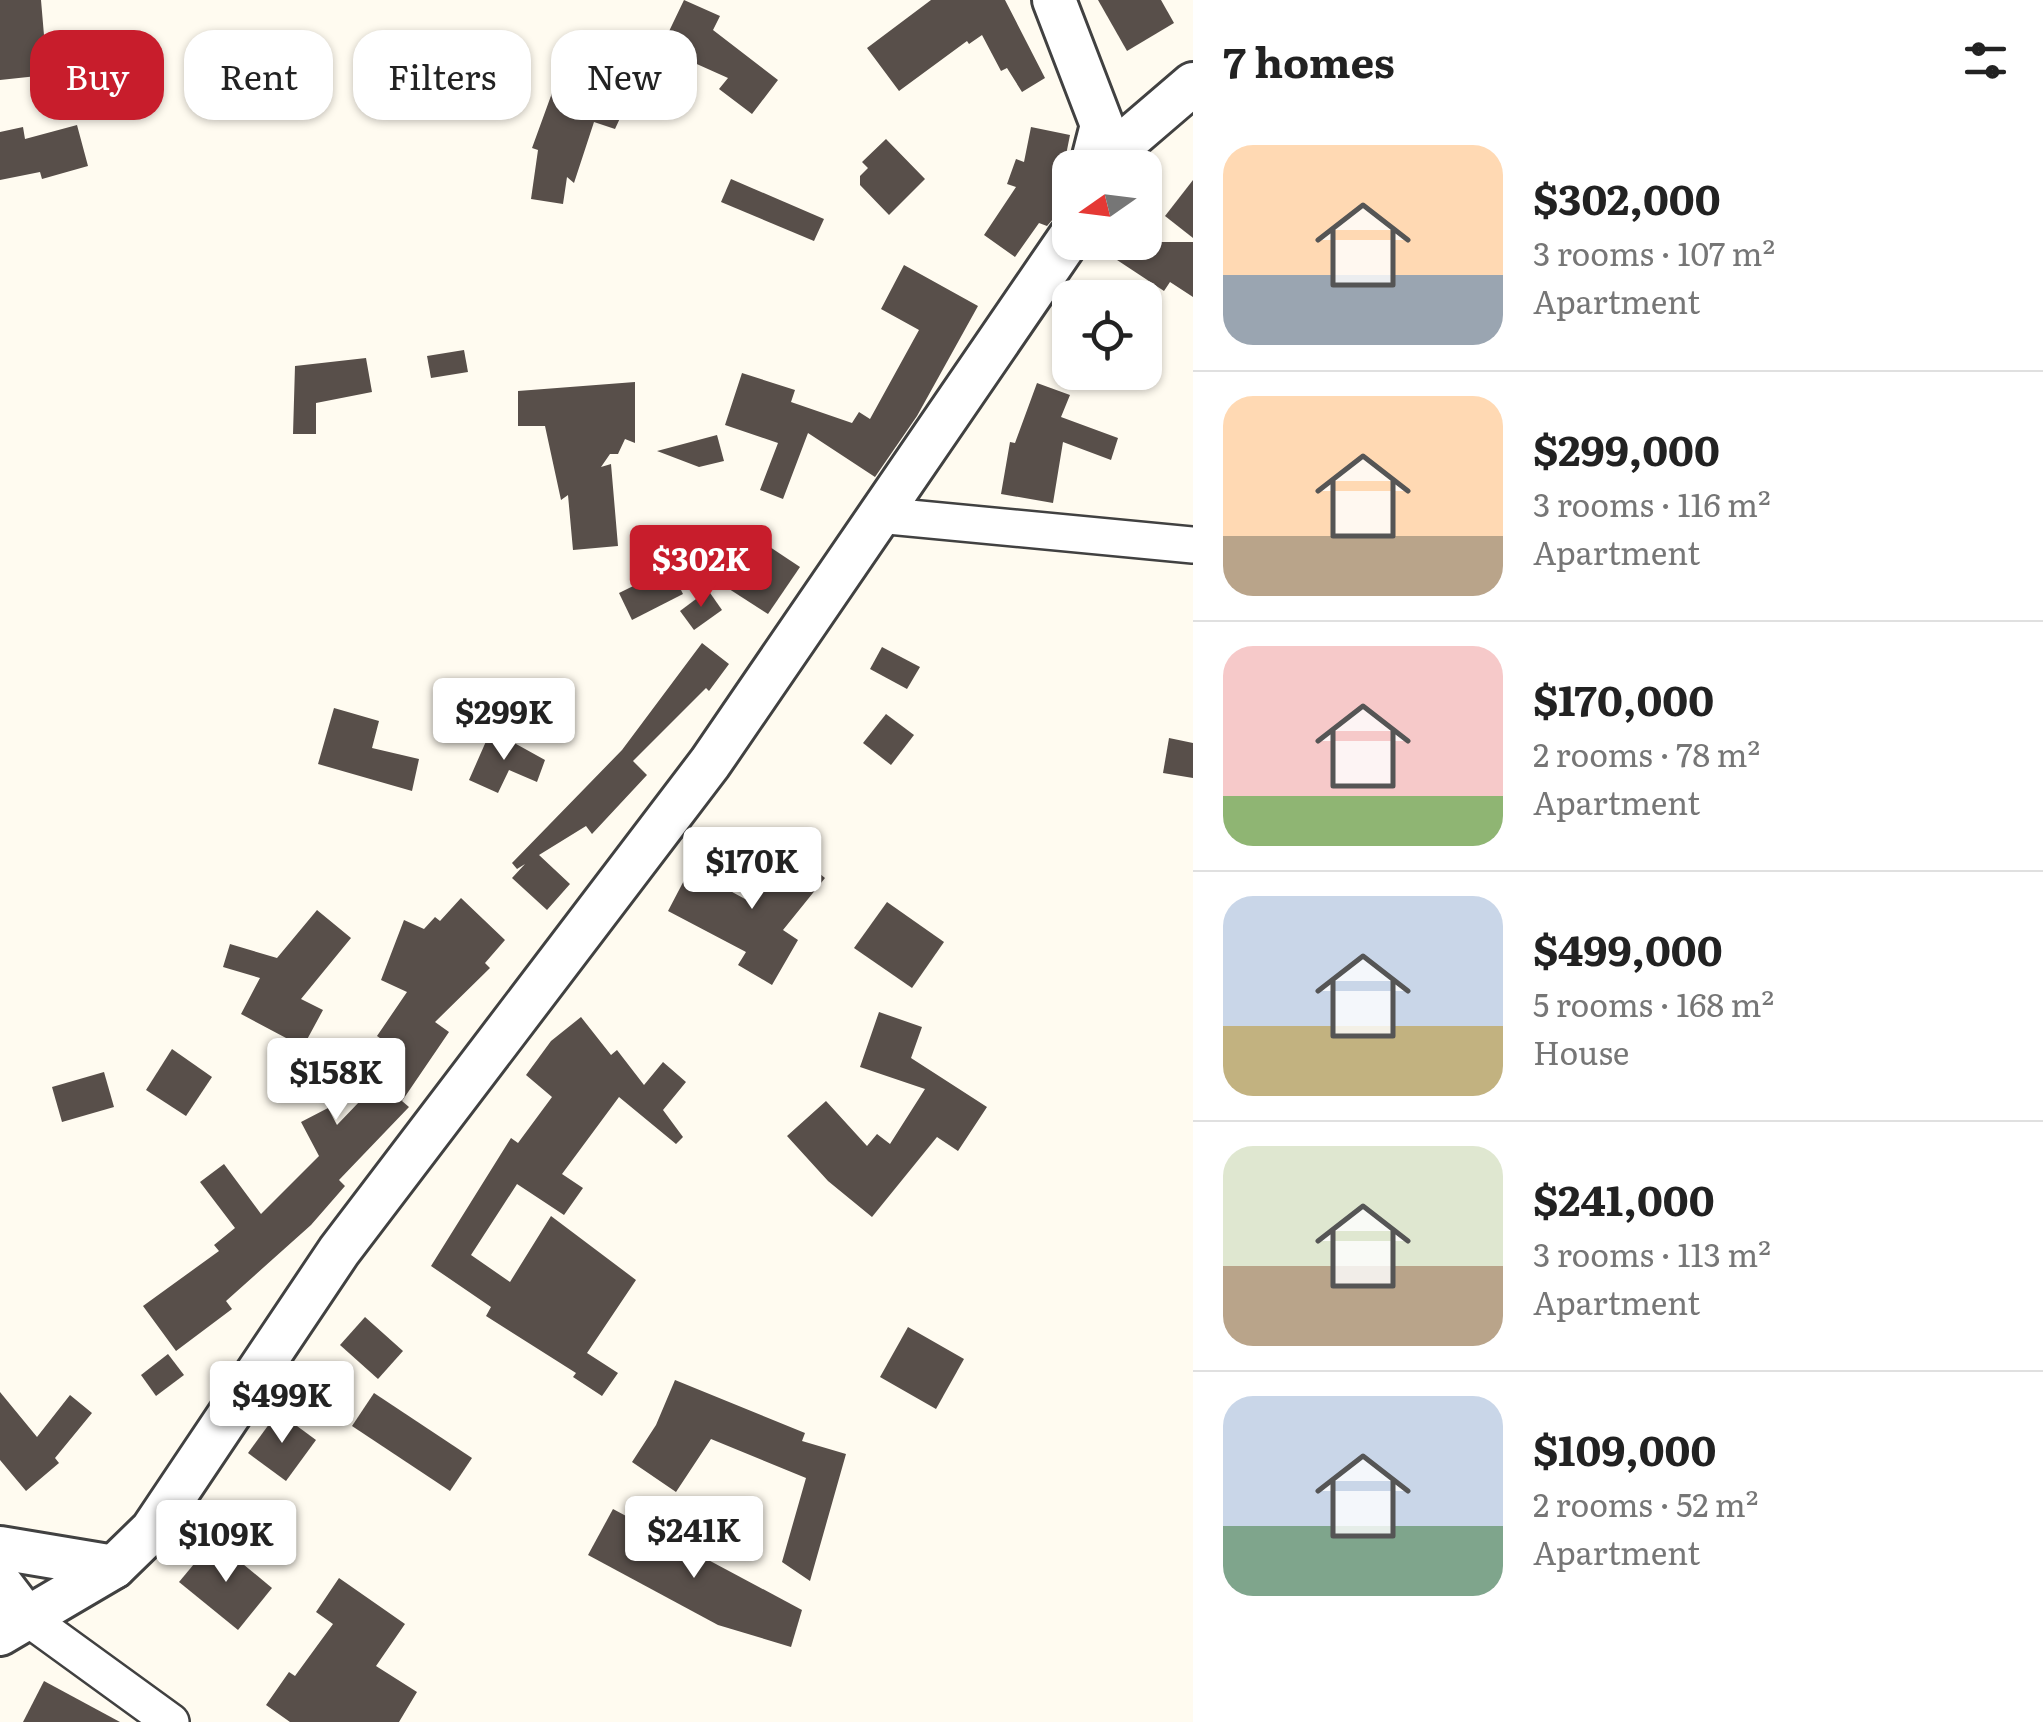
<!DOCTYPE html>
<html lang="en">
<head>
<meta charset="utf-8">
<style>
	:root { --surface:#fff; --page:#f2f2f2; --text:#222; --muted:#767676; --line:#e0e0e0; --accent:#c81d2c }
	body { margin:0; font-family:Literata,serif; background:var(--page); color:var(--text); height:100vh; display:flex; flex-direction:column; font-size:38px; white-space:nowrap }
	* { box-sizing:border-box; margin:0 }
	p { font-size:32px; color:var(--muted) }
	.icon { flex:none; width:55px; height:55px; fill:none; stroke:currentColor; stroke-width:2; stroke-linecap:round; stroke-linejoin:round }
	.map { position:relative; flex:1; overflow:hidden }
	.panel { display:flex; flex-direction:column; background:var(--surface); width:850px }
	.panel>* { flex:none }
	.guide { position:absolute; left:30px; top:30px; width:950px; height:90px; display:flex; gap:20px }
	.needle { width:65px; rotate:256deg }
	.controls { position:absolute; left:1052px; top:150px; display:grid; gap:20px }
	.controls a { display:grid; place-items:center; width:110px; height:110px; border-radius:20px; background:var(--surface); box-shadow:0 2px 8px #0004; font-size:50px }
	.price { position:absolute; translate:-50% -85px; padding:0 22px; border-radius:10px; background:#fff; color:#222; font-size:32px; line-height:65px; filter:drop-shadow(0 2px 5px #0008) }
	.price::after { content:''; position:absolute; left:50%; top:60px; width:30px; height:22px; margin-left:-15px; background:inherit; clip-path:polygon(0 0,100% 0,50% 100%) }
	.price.on { background:var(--accent); color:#fff }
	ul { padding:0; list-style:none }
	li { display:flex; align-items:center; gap:30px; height:250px; padding:0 30px }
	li+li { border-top:2px solid var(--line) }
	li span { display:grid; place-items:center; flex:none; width:280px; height:200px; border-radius:30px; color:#555 }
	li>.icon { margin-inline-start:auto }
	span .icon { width:120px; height:120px; fill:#fffc; stroke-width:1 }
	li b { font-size:42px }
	h2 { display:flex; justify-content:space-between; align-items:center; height:120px; padding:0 30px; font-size:42px }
	.pill { padding:0 35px; border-radius:30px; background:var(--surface); box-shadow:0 2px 8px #0004; font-size:35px; line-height:90px }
	.pill.on { background:var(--accent); color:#fff }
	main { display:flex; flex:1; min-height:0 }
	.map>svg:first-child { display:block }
	.building { fill:#584f4a }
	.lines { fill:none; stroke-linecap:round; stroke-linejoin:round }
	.minor-casing { stroke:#414141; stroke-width:40 }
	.tertiary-casing { stroke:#414141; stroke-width:48 }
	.minor { stroke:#fff; stroke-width:35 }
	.tertiary { stroke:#fff; stroke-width:42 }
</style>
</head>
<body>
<main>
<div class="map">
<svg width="1193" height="1722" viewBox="0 0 1193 1722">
	<rect width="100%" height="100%" fill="#fffbf0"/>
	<g class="building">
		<polygon points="0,0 41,0 45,47 53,46 56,74 0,80"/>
		<polygon points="684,0 720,16 713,30 778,80 752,114 719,89 728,78 661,48"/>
		<polygon points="931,0 1005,0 1045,78 1022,92 1007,68 1001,71 982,35 969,44 967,41 899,91 867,48"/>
		<polygon points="1098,0 1161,0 1174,23 1127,51"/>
		<polygon points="592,34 647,60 615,129 594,122 574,183 567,177 563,204 531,199 538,150 532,148 552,93 564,96"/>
		<polygon points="458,41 461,50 475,47 480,71 418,84 411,51"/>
		<polygon points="410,75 419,99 392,109 383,86"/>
		<polygon points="77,125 88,166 42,179 40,172 0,180 0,132 23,127 25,139"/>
		<polygon points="1031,127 1070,135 1062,175 1068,178 1053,219 1047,226 1039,223 1015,257 984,235 1016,187 1007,184 1016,159 1024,162"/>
		<polygon points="886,139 925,179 889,215 860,185 860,176 868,168 862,162"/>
		<polygon points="731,179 824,219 814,241 721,202"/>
		<polygon points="1193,180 1193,238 1165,216"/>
		<polygon points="1127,242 1193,242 1193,297 1170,282 1164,291 1114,258"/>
		<polygon points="904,265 978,306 917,416 875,477 808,433 783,499 760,490 778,443 725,425 742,373 795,390 791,402 852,423 859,412 870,419 919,330 881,309"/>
		<polygon points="464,350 468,372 431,378 427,356"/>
		<polygon points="366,358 372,392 316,403 316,434 293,434 295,366"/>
		<polygon points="635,382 635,443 625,439 618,454 610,454 601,467 611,464 618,546 573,550 568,495 561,500 545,426 518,426 518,391"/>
		<polygon points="1037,383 1070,395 1061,417 1118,438 1111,460 1063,442 1053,503 1001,494 1010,442 1015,443"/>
		<polygon points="717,435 724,461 699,467 657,451"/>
		<polygon points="758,539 800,567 768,614 726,587"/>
		<polygon points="670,568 683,594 632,620 619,593"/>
		<polygon points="708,590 722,610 694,630 680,611"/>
		<polygon points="702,643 729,664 709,691 706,688 633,761 647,775 592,834 586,826 539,855 570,884 547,910 512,878 525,864 517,869 512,863 622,750"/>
		<polygon points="882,647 920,667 907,689 870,669"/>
		<polygon points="334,708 379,721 372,748 419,759 412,791 318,764"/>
		<polygon points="886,714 914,735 891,765 863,743"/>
		<polygon points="491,730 545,760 537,782 509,770 498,793 469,780"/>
		<polygon points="1169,738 1193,743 1193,778 1163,773"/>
		<polygon points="787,847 825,878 783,930 798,940 772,985 738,965 746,952 668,911 690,869 745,899"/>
		<polygon points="461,898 505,940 485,963 490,968 435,1022 449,1032 402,1101 409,1107 339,1180 345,1186 311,1225 226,1301 232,1309 176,1351 143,1306 219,1251 214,1245 235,1228 200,1182 224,1164 261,1214 319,1156 301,1122 328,1108 337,1125 404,1055 377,1036 407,992 381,980 404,920 424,929 435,917 440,921"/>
		<polygon points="887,902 944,942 912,988 854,948"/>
		<polygon points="317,910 351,938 301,999 323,1010 303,1047 241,1014 260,978 223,967 230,944 277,958"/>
		<polygon points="879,1012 922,1027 911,1058 987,1107 958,1151 937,1137 872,1217 828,1181 787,1136 826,1101 867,1146 877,1134 890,1144 925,1089 860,1067"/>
		<polygon points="581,1017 611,1055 617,1050 644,1085 663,1062 686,1082 663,1110 683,1137 676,1144 619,1097 562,1174 583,1188 564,1215 517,1184 471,1255 510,1282 551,1216 636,1280 587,1353 618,1373 602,1396 573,1377 576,1373 486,1316 491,1307 431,1266 511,1138 518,1143 552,1097 526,1075 551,1041"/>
		<polygon points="172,1049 212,1077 186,1116 146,1090"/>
		<polygon points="104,1072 114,1107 62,1122 52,1087"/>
		<polygon points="365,1317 403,1351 378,1379 340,1345"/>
		<polygon points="908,1327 964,1359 936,1409 880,1377"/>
		<polygon points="168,1354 184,1375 156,1396 141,1375"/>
		<polygon points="675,1380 805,1433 802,1441 846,1454 810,1581 782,1562 806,1478 711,1439 676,1492 632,1462 656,1425"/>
		<polygon points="0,1392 37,1437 70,1395 92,1413 55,1458 59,1463 26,1491 0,1460"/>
		<polygon points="374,1393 472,1458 450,1491 352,1426"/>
		<polygon points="278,1412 316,1440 286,1481 248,1453"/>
		<polygon points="613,1509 802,1610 791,1647 718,1625 588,1555"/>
		<polygon points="214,1540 272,1588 238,1630 179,1582"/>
		<polygon points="339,1578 405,1624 376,1666 417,1692 399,1722 290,1722 266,1705 289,1672 295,1676 333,1624 316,1612"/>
		<polygon points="44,1681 120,1722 23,1722"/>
	</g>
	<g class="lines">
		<defs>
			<g id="minor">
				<polyline points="878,515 1193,545"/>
				<polyline points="25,1616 171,1722"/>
			</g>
			<g id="tertiary">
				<polyline points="1054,0 1102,125 1091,168"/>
				<polyline points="1095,168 1193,84"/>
				<polyline points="0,1548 114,1567"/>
				<polyline points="0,1583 25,1616"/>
				<polyline points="0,1634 114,1567 152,1530 339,1251 710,763 1070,237"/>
			</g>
		</defs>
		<use href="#minor" class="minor-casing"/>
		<use href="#tertiary" class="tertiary-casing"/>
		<use href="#minor" class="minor"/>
		<use href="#tertiary" class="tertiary"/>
	</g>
</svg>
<div class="controls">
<a><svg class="needle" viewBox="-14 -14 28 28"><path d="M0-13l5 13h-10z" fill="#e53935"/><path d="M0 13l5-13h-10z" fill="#767676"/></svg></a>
<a><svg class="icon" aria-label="locate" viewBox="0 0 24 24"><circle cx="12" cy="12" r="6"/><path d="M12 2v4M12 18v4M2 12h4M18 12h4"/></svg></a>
</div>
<b class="price on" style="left:701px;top:610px">$302K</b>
<b class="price" style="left:504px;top:763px">$299K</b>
<b class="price" style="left:752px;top:912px">$170K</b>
<b class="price" style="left:336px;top:1123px">$158K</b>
<b class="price" style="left:282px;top:1446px">$499K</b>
<b class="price" style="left:694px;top:1581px">$241K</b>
<b class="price" style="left:226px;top:1585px">$109K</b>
<div class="guide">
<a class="pill on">Buy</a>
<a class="pill">Rent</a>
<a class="pill">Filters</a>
<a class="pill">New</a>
</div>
</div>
<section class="panel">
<h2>7 homes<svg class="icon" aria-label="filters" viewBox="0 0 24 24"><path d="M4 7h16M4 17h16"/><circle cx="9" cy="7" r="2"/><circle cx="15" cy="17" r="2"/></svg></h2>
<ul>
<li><span style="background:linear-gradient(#ffd9b3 65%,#9aa5b1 0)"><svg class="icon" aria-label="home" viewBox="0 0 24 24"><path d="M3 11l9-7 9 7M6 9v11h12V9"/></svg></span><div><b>$302,000</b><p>3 rooms · 107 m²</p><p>Apartment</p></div></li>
<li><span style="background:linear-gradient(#ffd9b3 70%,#b9a48a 0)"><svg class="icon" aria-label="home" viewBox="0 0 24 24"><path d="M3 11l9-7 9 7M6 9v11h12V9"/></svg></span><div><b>$299,000</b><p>3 rooms · 116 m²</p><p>Apartment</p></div></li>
<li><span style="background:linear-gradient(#f6c9c9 75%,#8fb573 0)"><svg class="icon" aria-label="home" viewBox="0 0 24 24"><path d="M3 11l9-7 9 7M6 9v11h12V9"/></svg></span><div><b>$170,000</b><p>2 rooms · 78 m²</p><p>Apartment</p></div></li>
<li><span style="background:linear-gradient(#c9d6e8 65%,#c2b280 0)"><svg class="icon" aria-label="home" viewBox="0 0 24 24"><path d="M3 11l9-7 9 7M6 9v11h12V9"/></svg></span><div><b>$499,000</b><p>5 rooms · 168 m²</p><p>House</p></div></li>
<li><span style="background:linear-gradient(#dfe7d0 60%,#b9a48a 0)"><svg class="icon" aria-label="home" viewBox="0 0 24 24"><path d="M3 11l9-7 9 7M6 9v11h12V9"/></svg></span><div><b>$241,000</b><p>3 rooms · 113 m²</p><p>Apartment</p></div></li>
<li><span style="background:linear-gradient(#c9d6e8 65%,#7fa58c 0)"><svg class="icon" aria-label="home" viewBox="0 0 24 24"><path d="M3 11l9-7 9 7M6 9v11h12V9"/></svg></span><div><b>$109,000</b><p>2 rooms · 52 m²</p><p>Apartment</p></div></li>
</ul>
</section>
</main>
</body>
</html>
